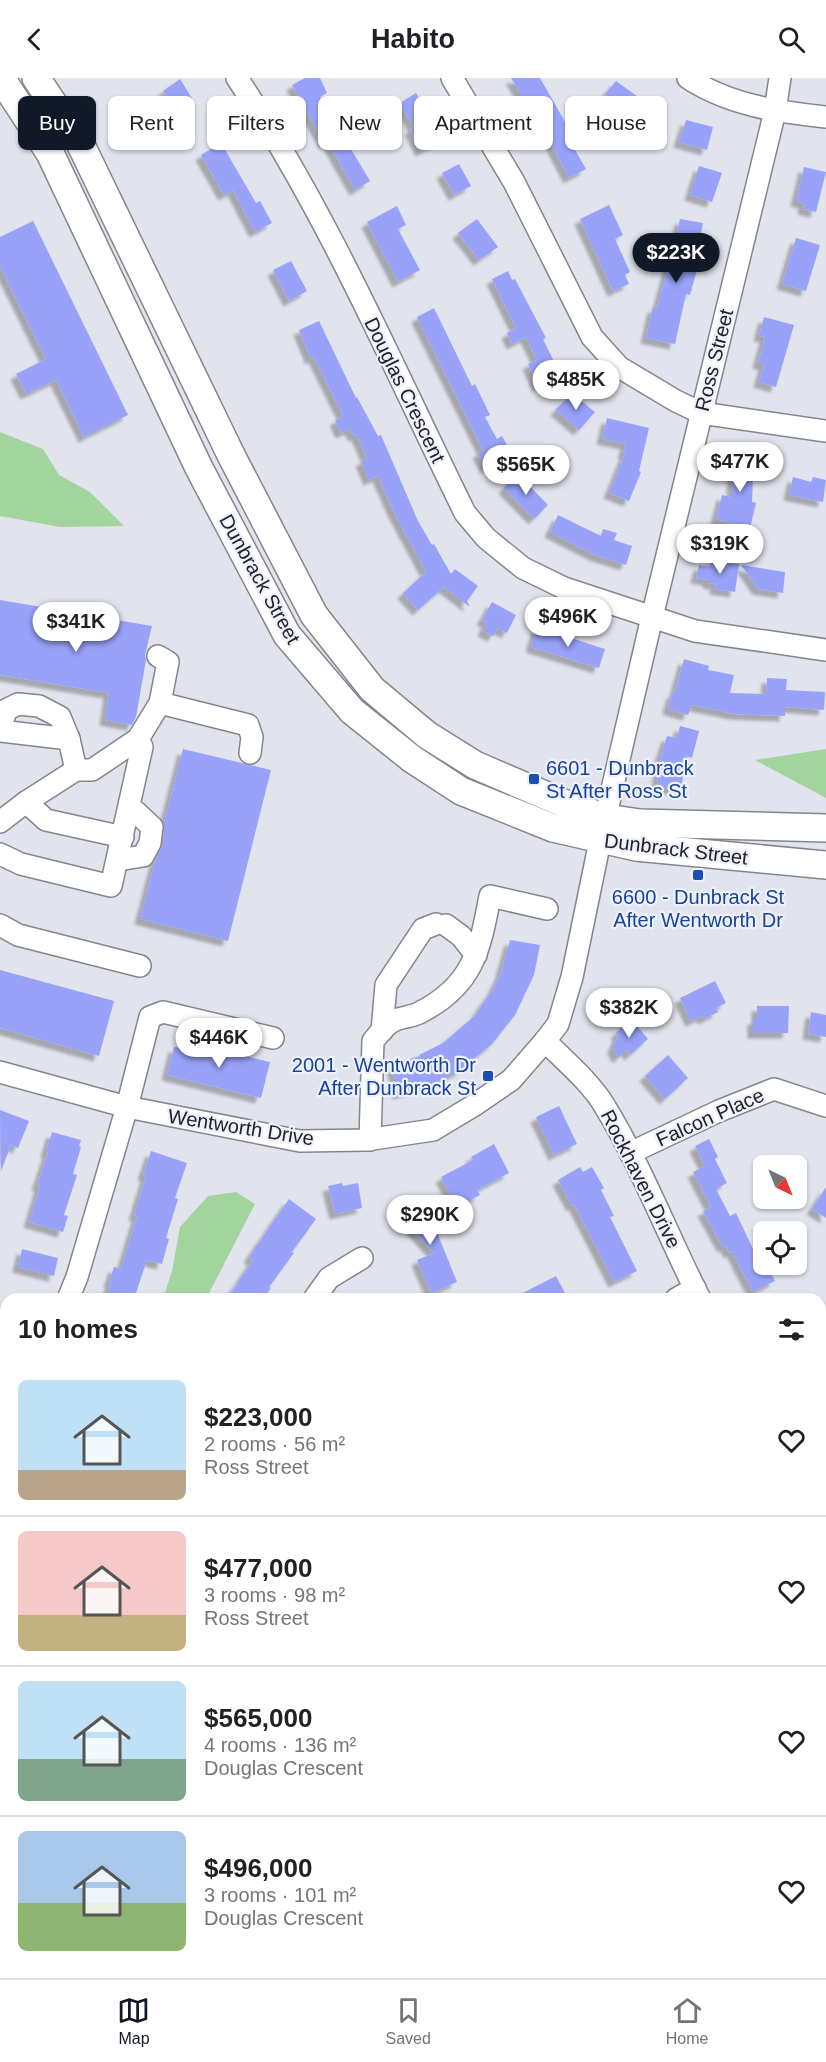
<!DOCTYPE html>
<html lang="en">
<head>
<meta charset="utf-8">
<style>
	:root { --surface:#fff; --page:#f6f6f6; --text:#202124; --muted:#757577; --line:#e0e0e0; --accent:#111827 }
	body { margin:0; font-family:Arial,sans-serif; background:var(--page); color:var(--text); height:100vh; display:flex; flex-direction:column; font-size:22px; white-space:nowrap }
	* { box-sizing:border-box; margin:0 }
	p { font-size:20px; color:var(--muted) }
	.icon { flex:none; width:33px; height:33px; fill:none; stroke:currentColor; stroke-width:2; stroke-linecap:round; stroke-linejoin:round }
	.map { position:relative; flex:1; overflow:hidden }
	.side { position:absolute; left:0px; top:1215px; width:826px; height:686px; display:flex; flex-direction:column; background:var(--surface); border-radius:18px 18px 0 0; box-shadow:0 2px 4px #0004 }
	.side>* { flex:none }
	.banner { position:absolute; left:18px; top:18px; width:790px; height:54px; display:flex; gap:12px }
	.needle { width:39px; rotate:137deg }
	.controls { position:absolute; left:753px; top:1077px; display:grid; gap:12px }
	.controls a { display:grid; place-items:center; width:54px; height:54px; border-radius:9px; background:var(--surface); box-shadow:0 2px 4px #0004; font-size:30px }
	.price { position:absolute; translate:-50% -51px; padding:0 14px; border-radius:21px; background:#fff; color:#222; font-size:20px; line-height:39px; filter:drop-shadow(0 2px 3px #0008) }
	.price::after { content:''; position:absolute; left:50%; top:36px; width:18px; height:14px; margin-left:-9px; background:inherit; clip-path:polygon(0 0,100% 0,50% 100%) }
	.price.current { background:var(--accent); color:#fff }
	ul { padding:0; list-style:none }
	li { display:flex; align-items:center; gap:18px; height:150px; padding:0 18px }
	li+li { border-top:2px solid var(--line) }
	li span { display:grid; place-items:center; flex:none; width:168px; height:120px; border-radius:9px; color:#555 }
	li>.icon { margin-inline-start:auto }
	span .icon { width:72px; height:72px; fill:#fffc; stroke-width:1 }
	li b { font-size:26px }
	h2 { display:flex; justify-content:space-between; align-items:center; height:72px; padding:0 18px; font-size:26px }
	.tag { padding:0 21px; border-radius:9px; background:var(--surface); box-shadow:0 2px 4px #0004; font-size:21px; line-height:54px }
	.tag.current { background:var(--accent); color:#fff }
	header { display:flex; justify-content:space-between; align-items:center; height:78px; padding:0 18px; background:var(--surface); font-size:27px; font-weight:600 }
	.tabs { display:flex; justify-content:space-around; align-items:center; height:84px; border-top:2px solid var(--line); background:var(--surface); font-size:16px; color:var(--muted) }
	.tabs a { display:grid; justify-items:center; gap:3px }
	.tabs .current { color:var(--accent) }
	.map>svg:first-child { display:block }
	.green { fill:#a4d49e }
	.building { fill:#98a2f9; filter:url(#shadow) }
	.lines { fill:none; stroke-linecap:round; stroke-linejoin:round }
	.minor-casing { stroke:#84858e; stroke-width:24 }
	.major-casing { stroke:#84858e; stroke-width:30 }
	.minor { stroke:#fff; stroke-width:21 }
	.major { stroke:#fff; stroke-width:27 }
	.transit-dot { fill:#1a4fb4; stroke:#eef0fb; stroke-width:2 }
	.labels { text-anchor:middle; stroke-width:4.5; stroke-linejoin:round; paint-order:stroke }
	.street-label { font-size:20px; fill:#222226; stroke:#eef0fb }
	.transit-label { font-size:20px; fill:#164399; stroke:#eef0fb; text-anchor:start }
</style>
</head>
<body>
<header><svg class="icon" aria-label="back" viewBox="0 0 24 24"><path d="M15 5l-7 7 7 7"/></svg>Habito<svg class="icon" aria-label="search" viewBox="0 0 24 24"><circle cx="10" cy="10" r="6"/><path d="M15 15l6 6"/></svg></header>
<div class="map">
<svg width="826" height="1900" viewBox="0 0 826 1900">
	<defs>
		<filter id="shadow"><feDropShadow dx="-5.5" dy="5.5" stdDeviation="1.5" flood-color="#0004"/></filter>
	</defs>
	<rect width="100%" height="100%" fill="#e1e3ed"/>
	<g class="green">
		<polygon points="0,354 43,371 59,397 90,414 124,448 60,449 0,438"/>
		<polygon points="826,671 826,720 755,682"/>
		<polygon points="236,1114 255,1126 206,1221 163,1221 172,1193 180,1149 208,1118"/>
		<polygon points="6,1582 6,1697 0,1693 0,1591"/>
	</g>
	<g class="building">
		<polygon points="305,0 320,0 327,15 320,19 370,103 355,112 328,64 325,66 292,7"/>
		<polygon points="511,0 540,0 572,56 567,58 586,91 569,100 529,23 526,25"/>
		<polygon points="180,1 195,25 179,36 163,13"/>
		<polygon points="616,3 641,21 630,35 605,16"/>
		<polygon points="416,15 431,40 436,37 448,59 421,73 410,51 414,49 400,25"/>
		<polygon points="686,42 713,49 707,72 679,64"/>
		<polygon points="221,65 256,125 260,123 272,145 255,154 233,112 224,117 201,77"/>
		<polygon points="459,86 471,108 454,117 442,95"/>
		<polygon points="699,88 722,95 712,124 690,117"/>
		<polygon points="804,89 826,94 816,134 803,131 804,125 796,123"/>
		<polygon points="609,127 623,157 615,161 630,194 625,197 629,206 613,213 580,141"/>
		<polygon points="397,128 406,147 398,151 420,192 398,204 367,144"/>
		<polygon points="477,141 498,169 479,182 458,155"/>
		<polygon points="680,141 703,145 694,191 697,192 690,217 686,216 675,266 646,260 653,229 657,230 669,185 671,185"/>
		<polygon points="33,143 128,337 84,359 56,302 26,316 16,296 46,281 0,188 0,159"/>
		<polygon points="796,160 820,167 806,213 782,206"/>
		<polygon points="291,183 307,213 289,223 273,192"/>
		<polygon points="508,193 512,202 515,201 546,260 543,261 561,298 538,308 528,286 537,282 526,259 512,266 507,255 516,250 492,201"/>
		<polygon points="434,230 472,308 475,306 490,337 485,339 497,361 502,358 512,376 486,390 478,375 483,372 417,239"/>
		<polygon points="764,239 794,247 776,309 759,304 764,287 758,285 765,259 759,258"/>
		<polygon points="319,243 356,320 357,319 378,358 381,357 418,443 432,467 434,466 451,496 455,491 478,508 467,523 470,529 444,509 418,532 403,515 426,494 394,434 378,398 369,402 361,383 367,380 357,357 354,358 350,351 341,355 335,342 343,338 314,279 311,281 299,252"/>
		<polygon points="572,315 595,334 579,352 556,332"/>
		<polygon points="607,340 649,350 639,393 641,394 629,423 609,415 625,376 623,375 626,366 602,361"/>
		<polygon points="733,374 754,374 752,424 756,425 750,450 716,441 722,417 732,419"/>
		<polygon points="518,396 548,427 534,441 504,410"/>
		<polygon points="793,399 811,404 813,399 826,402 823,424 789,417"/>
		<polygon points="558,437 601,458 603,451 617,455 614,462 632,468 626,487 595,477 550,454"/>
		<polygon points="711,482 739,486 735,514 715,511 716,506 708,505 708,502 696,500 699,487 710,489"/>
		<polygon points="741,487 785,494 783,515 758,511"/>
		<polygon points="0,522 152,548 145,577 146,582 136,639 132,647 105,642 109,615 0,597"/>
		<polygon points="492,524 516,537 507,555 498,550 493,558 483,553 487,544 482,542"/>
		<polygon points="537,549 605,571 599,590 531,569"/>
		<polygon points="684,581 709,588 708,592 734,597 730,615 766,616 767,600 787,601 786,612 825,614 824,632 785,629 785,638 735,636 692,627 688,637 668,631 672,615 674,616"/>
		<polygon points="680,648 699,653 692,680 684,677 682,711 657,710 659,683 667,658 677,660"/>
		<polygon points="183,671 271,692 228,863 140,841 155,783 163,767 164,745"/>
		<polygon points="510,862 540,867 534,897 515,937 492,966 459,993 429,1008 398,1016 392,986 420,978 419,977 443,965 478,935 477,934 492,913 500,897"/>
		<polygon points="0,892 114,923 99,978 0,950"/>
		<polygon points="715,903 726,925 716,930 718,934 704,941 702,938 691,943 680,920"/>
		<polygon points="757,928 789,928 788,955 753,955 753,941 757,941"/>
		<polygon points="811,934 826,937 826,959 808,956"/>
		<polygon points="631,941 648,961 630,977 626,972 618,980 613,970 618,957 616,955"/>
		<polygon points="183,963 270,984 261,1020 167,997 174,969 181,970"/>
		<polygon points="668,977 688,1000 665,1021 645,998"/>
		<polygon points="559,1028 577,1066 554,1077 536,1039"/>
		<polygon points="0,1032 29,1043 18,1070 11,1067 1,1093"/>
		<polygon points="52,1054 81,1062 79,1068 81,1069 73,1096 77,1097 64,1137 68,1138 63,1154 29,1144 40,1108 37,1107 48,1075 46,1074"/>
		<polygon points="709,1061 718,1079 715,1081 727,1105 716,1111 730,1138 736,1135 754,1173 758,1171 764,1181 764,1186 766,1186 775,1203 753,1214 732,1173 729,1175 726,1168 723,1169 703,1133 711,1129 693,1094 705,1088 695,1068"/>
		<polygon points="494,1066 509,1095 477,1112 480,1117 457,1129 441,1099 473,1082 471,1079"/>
		<polygon points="151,1073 187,1085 175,1120 178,1121 166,1160 169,1161 162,1186 147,1182 134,1221 118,1221 106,1217 111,1204 109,1204 114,1189 121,1191 137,1138 134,1137 146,1098 143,1097"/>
		<polygon points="580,1089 583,1094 592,1089 604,1110 601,1112 614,1138 610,1139 637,1193 614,1204 574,1126 572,1128 558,1102"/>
		<polygon points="342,1105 343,1108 358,1105 362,1130 335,1136 328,1108"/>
		<polygon points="826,1109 826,1140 812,1131"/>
		<polygon points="412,1118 429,1137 434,1133 445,1144 436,1152 457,1204 431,1215 417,1182 434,1175 406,1144 410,1140 400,1129"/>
		<polygon points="289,1121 316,1141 292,1174 294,1175 269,1209 271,1210 263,1221 227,1221 253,1182 249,1179"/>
		<polygon points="22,1171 58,1180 54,1198 18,1189"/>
		<polygon points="556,1198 568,1221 511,1221"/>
	</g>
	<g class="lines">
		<defs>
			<g id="minor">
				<path d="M237 0C328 136 393 289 465 435L486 460 523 490 564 510 695 553 826 572"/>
				<polyline points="452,0 514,104 592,259 619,289 676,323 701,335 826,353"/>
				<path d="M688 0C729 27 778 34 826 39"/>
				<polyline points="160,625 248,647 252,659 250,675"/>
				<polyline points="0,652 6,632 18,626 39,628 60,639 69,661"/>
				<polyline points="0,653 69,661 76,692"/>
				<polyline points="26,724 46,742 123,759"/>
				<polyline points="0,744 26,724 76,692 92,692 138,661"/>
				<polyline points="0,776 21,786 111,808 142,669 138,661 160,625 168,584 158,578"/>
				<polyline points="118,782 143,778 150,765 152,749 136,734 129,731"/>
				<polyline points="0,847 18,857 140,888"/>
				<polyline points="446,847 461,858 476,877"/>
				<polyline points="382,953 386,907 423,851 436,846"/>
				<path d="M545 963C564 982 590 1004 604 1027 641 1087 668 1158 700 1221"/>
				<polyline points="0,994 127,1029 300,1063 366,1062 433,1052 473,1028 511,1002 545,963 558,946 572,899 600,763 652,539 775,33 780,0"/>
				<path d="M370 1062 373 963C378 957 385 947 393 943 401 939 411 939 419 935 473 908 480 872 490 818L547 831"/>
				<polyline points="630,1075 719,1033 774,1011 826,1028"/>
				<polyline points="68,1221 77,1199 127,1029 150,939 163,934 273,960"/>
				<polyline points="314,1221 329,1200 362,1180"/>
				<polyline points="676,1221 695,1210"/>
				<polyline points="0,1258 6,1260"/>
				<polyline points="0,1370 6,1358"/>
				<polyline points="820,1643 826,1641"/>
				<polyline points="0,1781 6,1785"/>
				<polyline points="210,1894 221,1900"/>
				<polyline points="579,1894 588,1900"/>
				<polyline points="509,1900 513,1894"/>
				<polyline points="604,1900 608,1894"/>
			</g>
			<g id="major">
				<polyline points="1,0 50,75 199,390 287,557 352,633 412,681 461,713 553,750 636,769 826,787"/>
				<polyline points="36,0 80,65 231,377 314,537 372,611 427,657 475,687 568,727 606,740 640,745 826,750"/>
			</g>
		</defs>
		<use href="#minor" class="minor-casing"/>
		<use href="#major" class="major-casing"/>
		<use href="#minor" class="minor"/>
		<use href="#major" class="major"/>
	</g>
	<g class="transit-dot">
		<rect x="528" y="695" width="12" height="12" rx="3"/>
		<rect x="692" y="791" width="12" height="12" rx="3"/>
		<rect x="482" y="992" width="12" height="12" rx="3"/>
	</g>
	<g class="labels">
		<g class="street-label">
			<text transform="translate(714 282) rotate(-76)" y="7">Ross Street</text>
			<text transform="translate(405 312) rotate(64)" y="7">Douglas Crescent</text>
			<text transform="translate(260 501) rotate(61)" y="7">Dunbrack Street</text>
			<text transform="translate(676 771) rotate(7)" y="7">Dunbrack Street</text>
			<text transform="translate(710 1039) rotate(-24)" y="7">Falcon Place</text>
			<text transform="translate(241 1049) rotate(9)" y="7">Wentworth Drive</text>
			<text transform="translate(641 1101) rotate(63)" y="7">Rockhaven Drive</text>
		</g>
		<g class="transit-label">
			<text x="546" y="697">6601 - Dunbrack<tspan x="546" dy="23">St After Ross St</tspan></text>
			<text x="698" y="826" text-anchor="middle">6600 - Dunbrack St<tspan x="698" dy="23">After Wentworth Dr</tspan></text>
			<text x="476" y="994" text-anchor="end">2001 - Wentworth Dr<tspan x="476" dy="23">After Dunbrack St</tspan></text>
		</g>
	</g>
</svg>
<div class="controls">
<a><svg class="needle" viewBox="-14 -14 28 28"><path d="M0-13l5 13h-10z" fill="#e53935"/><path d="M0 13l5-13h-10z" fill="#757577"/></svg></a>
<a><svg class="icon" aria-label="locate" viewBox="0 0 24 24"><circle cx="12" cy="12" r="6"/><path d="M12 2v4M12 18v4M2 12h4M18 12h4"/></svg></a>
</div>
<b class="price current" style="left:676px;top:206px">$223K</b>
<b class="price" style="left:576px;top:333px">$485K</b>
<b class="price" style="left:740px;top:415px">$477K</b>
<b class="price" style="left:526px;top:418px">$565K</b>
<b class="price" style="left:720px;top:497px">$319K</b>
<b class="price" style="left:568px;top:570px">$496K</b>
<b class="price" style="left:76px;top:575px">$341K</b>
<b class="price" style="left:629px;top:961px">$382K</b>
<b class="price" style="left:219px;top:991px">$446K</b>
<b class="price" style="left:430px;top:1168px">$290K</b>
<div class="banner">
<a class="tag current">Buy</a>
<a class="tag">Rent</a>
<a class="tag">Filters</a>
<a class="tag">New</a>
<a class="tag">Apartment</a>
<a class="tag">House</a>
</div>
<section class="side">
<h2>10 homes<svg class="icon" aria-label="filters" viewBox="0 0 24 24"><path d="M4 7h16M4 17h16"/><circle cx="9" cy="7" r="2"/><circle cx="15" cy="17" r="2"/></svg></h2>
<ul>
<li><span style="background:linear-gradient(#bfe0f5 75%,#b9a48a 0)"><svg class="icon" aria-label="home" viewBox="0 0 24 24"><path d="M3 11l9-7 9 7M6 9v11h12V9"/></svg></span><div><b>$223,000</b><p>2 rooms · 56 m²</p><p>Ross Street</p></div><svg class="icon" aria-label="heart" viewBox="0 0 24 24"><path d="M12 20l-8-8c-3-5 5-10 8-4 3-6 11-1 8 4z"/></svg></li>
<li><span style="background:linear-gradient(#f6c9c9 70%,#c2b280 0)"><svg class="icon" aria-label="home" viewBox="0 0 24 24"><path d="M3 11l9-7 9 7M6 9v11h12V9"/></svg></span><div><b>$477,000</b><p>3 rooms · 98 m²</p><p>Ross Street</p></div><svg class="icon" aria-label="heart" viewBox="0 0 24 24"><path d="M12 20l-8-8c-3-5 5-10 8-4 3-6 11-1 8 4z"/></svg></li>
<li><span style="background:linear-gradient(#bfe0f5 65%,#7fa58c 0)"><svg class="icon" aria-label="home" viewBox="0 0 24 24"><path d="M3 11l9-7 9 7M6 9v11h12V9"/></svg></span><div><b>$565,000</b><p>4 rooms · 136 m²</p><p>Douglas Crescent</p></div><svg class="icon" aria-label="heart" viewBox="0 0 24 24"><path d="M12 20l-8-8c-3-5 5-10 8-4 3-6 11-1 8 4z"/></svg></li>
<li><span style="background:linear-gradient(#a9c7e8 60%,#8fb573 0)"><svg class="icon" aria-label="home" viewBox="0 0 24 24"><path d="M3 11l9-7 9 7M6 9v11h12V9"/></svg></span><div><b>$496,000</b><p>3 rooms · 101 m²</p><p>Douglas Crescent</p></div><svg class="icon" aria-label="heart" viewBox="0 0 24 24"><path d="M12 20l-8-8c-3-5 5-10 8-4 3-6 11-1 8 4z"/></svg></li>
</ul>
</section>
</div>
<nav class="tabs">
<a class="current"><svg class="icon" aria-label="map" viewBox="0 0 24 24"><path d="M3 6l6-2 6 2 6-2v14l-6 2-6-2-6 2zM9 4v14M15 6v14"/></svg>Map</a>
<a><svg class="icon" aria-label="saved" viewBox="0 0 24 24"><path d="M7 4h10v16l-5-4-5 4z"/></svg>Saved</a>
<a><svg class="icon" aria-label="home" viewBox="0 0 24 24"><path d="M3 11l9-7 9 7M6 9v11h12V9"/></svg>Home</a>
</nav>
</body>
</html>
